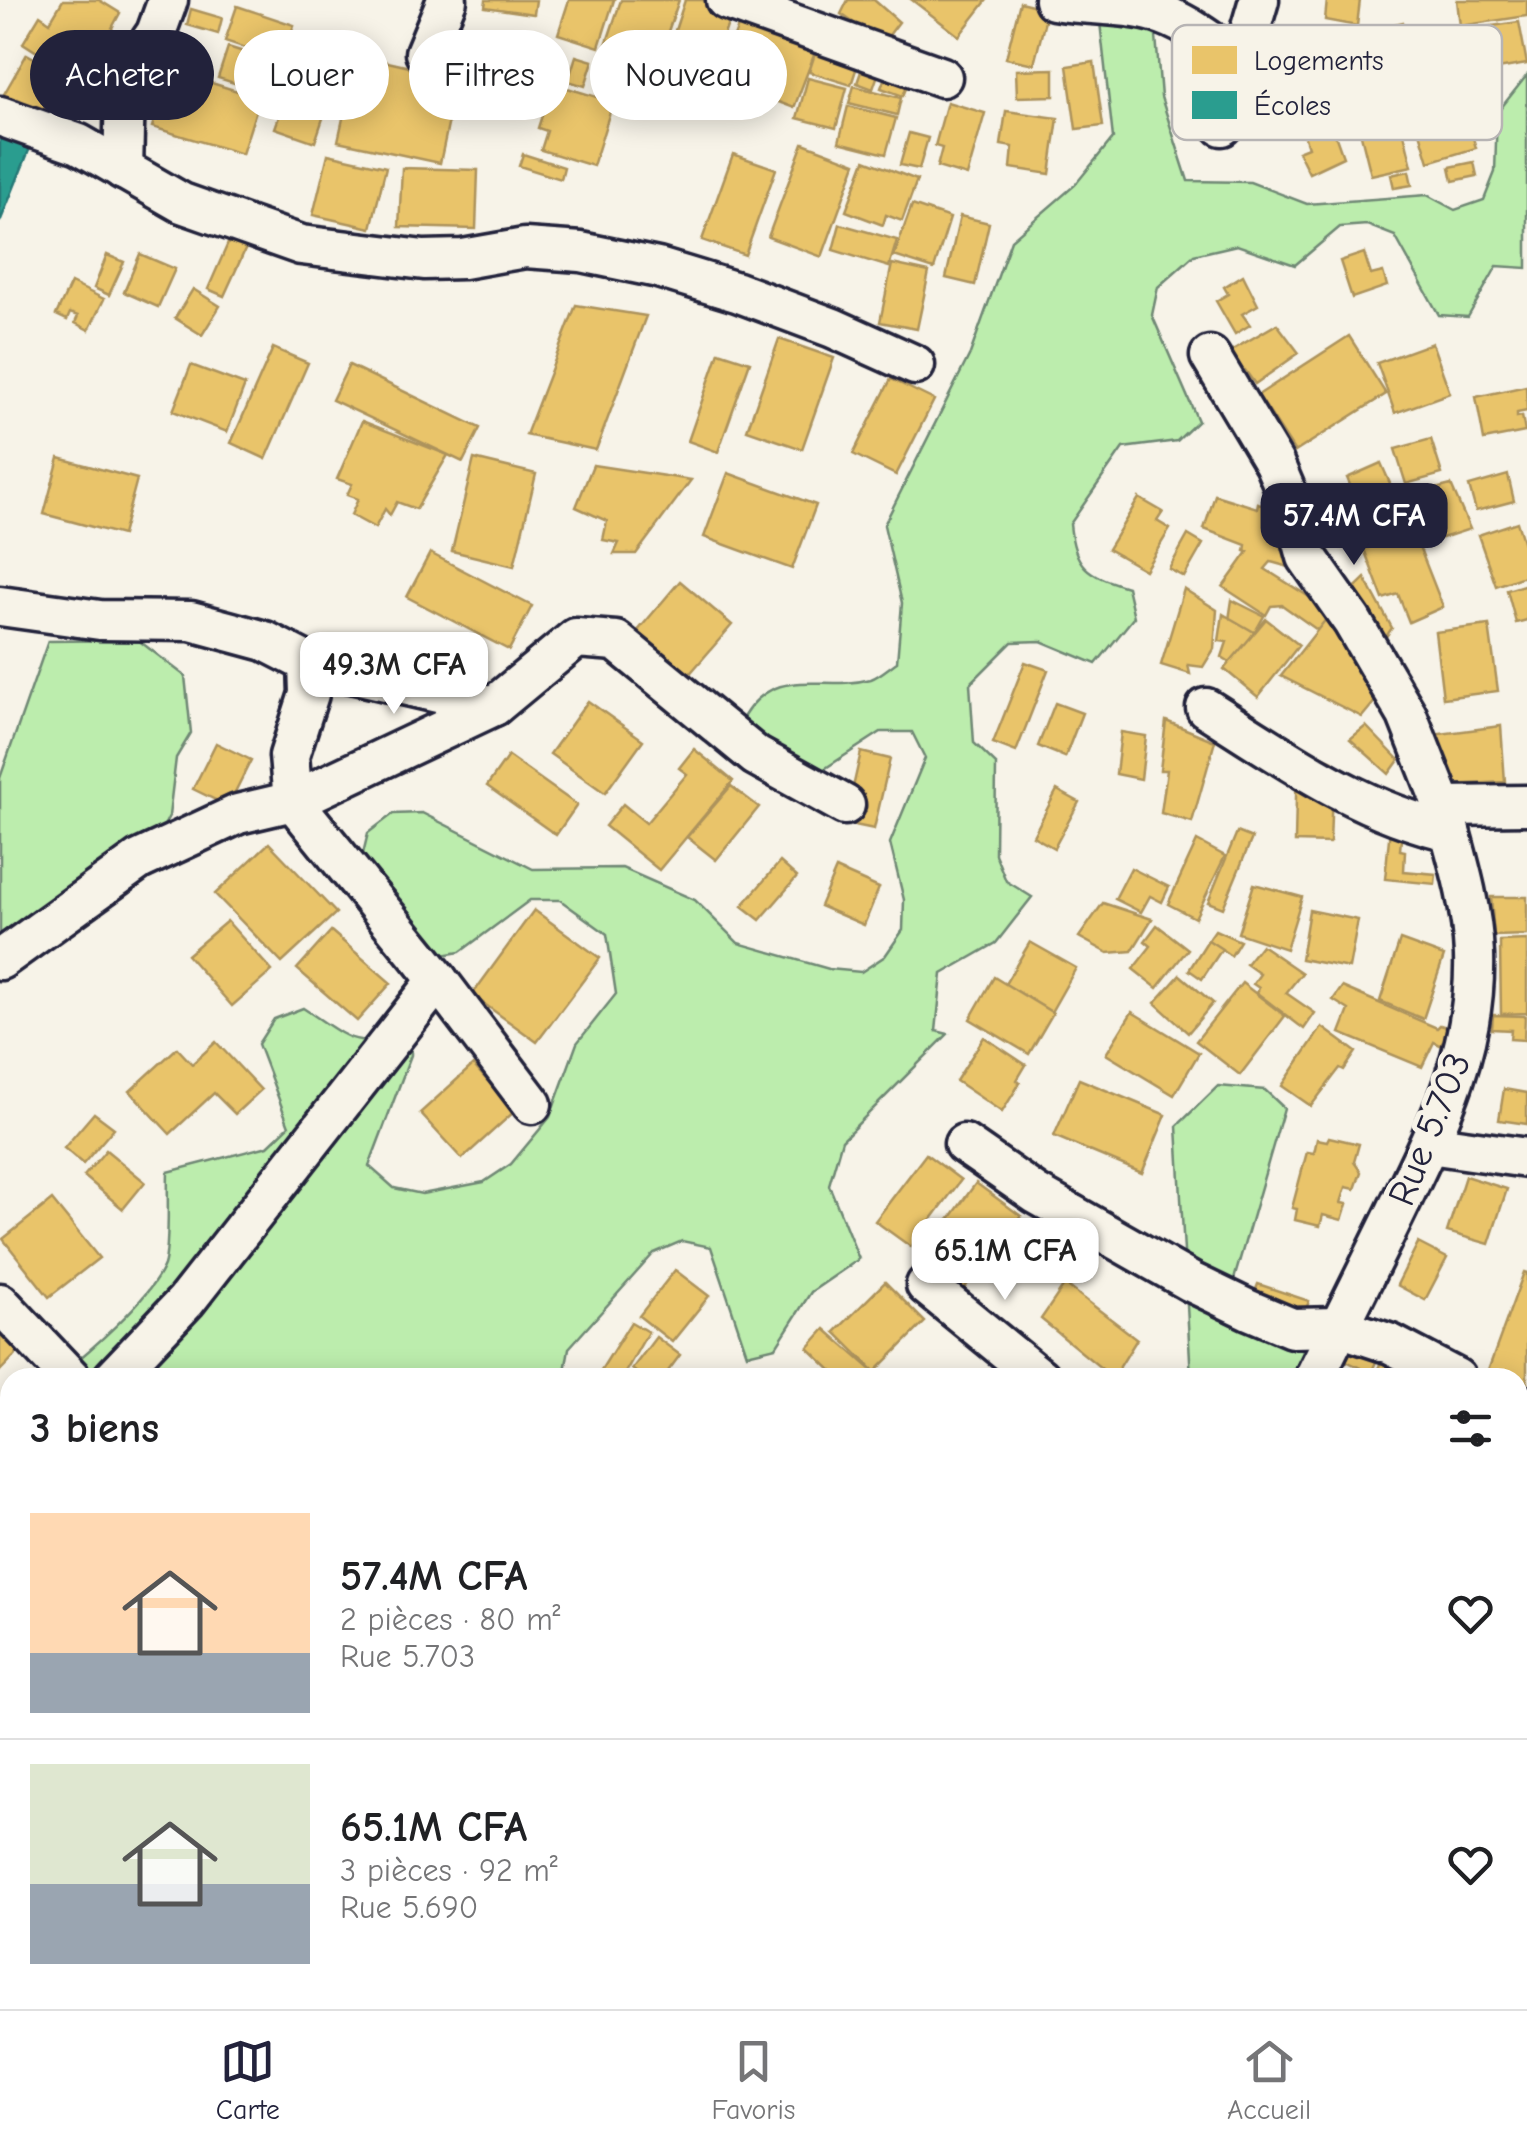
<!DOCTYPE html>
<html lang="fr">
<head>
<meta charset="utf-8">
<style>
	:root { --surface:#fff; --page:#f2f2f2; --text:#202124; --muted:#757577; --line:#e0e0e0; --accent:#22223b }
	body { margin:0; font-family:"Comic Neue",sans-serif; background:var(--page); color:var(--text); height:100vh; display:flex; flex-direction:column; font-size:38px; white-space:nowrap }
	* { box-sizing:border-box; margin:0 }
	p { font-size:32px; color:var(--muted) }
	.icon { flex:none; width:55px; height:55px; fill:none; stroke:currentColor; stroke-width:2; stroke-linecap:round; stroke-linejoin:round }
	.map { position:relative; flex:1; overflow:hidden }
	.details { position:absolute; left:0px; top:1368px; width:1528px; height:642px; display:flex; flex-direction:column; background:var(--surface); border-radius:30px 30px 0 0; box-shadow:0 5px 25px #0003 }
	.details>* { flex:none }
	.top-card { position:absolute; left:30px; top:30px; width:1000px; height:90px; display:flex; gap:20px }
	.price { position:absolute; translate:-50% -85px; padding:0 22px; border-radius:20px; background:#fff; color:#222; font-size:32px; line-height:65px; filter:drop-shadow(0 2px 5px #0008) }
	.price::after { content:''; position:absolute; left:50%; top:60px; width:30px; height:22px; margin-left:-15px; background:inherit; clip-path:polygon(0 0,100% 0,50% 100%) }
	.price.on { background:var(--accent); color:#fff }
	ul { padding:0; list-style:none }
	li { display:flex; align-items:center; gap:30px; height:250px; padding:0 30px }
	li+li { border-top:2px solid var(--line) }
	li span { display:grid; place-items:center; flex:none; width:280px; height:200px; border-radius:0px; color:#555 }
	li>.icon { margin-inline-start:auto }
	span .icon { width:120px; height:120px; fill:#fffc; stroke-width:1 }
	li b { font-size:42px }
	h2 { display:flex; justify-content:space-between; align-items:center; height:120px; padding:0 30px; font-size:42px }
	.pill { padding:0 35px; border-radius:45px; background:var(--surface); box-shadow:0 5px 25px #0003; font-size:35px; line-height:90px }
	.pill.on { background:var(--accent); color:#fff }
	.tabs { display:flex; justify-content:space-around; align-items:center; height:140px; border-top:2px solid var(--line); background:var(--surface); font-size:28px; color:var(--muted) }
	.tabs a { display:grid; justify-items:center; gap:5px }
	.tabs .on { color:var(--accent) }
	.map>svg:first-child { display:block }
	.green { fill:#bcedad; stroke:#6f8874; stroke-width:2.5 }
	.homes { fill:#e9c46a; stroke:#ad935c; stroke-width:2.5 }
	.schools { fill:#2a9d8f; stroke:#287876; stroke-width:2.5 }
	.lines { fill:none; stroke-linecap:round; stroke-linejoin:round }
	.street-casing { stroke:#22223b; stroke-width:45 }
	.street { stroke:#f7f3e8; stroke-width:38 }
	.labels { text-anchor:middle; stroke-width:10; stroke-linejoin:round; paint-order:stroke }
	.street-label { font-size:38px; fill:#22223b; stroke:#f7f3e8 }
	.key { fill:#f7f3e8; stroke:#b7b4b4; stroke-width:2.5 }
	.key-label { font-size:28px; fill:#22223b }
</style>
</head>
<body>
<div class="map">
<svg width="1527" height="2009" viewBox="0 0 1527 2009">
	<rect width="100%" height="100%" fill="#f7f3e8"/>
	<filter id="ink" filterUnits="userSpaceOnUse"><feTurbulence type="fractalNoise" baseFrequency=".01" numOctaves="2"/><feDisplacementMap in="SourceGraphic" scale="20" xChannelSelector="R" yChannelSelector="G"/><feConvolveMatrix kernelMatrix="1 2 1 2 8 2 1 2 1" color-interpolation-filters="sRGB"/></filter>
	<g filter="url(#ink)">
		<g class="green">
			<path d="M1130 18 1156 36 1161 97 1188 181 1250 182 1307 204 1427 195 1455 210 1484 200 1495 172 1497 113 1527 75V268L1497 266 1468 317 1439 315 1395 236 1367 225 1340 227 1295 265 1237 245 1194 255 1158 287 1152 315 1198 421 1177 441 1123 448 1070 524C1074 567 1087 575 1127 587L1134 617 1096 664 1041 641 1012 642 970 684 974 743 996 764 995 854 1006 881 1032 897 996 943 942 974 936 1031 948 1034 842 1140 829 1185 859 1259 811 1292 776 1347 747 1354 711 1247 682 1241 654 1253 569 1348 564 1377 56 1378C86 1354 150 1300 164 1265 170 1248 167 1193 168 1172L268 1146 289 1126 258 1044 274 1019 303 1008C349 1038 357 1054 411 1026V1055L369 1166 394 1188 422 1194 484 1182 511 1164 550 1117 577 1043 616 994 607 934 560 900H530L460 952 431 957 361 862 368 833 393 814 422 813 533 869 622 868 695 900 738 943 829 969 861 972 885 956 903 930 904 900 890 843 925 758 912 732H881L818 773 754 779C740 759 729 739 744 716 776 664 823 692 871 679 880 676 889 667 897 662L902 603 884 525 970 354 1011 240 1075 185 1113 138 1100 22Z"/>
			<polygon points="138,640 185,676 191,733 176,758 169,816 142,868 0,968 0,778 48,641"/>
			<polygon points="1218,1086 1265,1090 1284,1108 1233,1283 1315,1333 1305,1377 1191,1377 1177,1126"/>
			<polygon points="1527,1563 1527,1700 1522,1696 1518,1699 1518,1564"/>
			<polygon points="0,1633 10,1638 10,1857 0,1856"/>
		</g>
		<g class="homes">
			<polygon points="63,0 99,0 120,13 112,28 120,50 107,67 87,69 83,67 76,77 23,43 40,15 50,22"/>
			<polygon points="486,0 536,0 534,14 485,7"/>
			<polygon points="569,0 614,0 599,47 558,34"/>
			<polygon points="621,0 679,0 659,57 646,52 640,70 602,57"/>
			<polygon points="685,0 717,0 734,6 708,82 697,78 695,85 671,76 673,70 663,67"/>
			<polygon points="874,0 899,22 883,43 841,14 848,0"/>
			<polygon points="912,0 987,0 959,36"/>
			<polygon points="1327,0 1360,0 1357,26 1325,20"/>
			<polygon points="1457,0 1527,0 1527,16 1460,26"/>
			<polygon points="1020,2 1048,9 1034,64 1006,58"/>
			<polygon points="237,6 294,25 282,60 225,41"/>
			<polygon points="191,9 222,18 218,34 187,25"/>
			<polygon points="743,13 819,42 794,108 718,79"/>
			<polygon points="1403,22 1411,51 1375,60 1367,31"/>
			<polygon points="1519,22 1527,64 1480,72 1472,29"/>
			<polygon points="494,34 526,41 518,80 486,73"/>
			<polygon points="820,38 862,51 851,85 809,72"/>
			<polygon points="306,40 345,53 315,142 275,128"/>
			<polygon points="228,47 285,65 276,96 218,78"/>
			<polygon points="27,54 67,77 45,115 18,99 11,113 0,101"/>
			<polygon points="867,54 883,60 873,89 857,83"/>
			<polygon points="357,55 458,78 440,163 338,141"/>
			<polygon points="893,55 916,63 903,96 881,88"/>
			<polygon points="576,56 593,61 585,86 568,81"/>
			<polygon points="1094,62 1103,126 1076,129 1067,66"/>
			<polygon points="1054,69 1054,96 1017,97 1016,70"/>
			<polygon points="170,70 260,98 242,154 152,127"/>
			<polygon points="808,78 847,88 836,128 797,118"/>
			<polygon points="561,86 613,102 593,166 541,150 547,131 538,128 547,100 555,102"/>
			<polygon points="854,86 901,98 897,115 849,103"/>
			<polygon points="947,102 985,113 967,176 937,167 942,148 935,146"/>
			<polygon points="848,106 896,118 886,154 839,142"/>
			<polygon points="1464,108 1476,148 1429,162 1417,122"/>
			<polygon points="1006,111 1058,118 1050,174 1011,168 1013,147 1001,145"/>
			<polygon points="1328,115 1343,157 1309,173 1298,151 1308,147 1301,126"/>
			<polygon points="1400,117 1412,166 1371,175 1359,127"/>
			<polygon points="909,133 928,138 919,169 900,165"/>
			<polygon points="803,143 856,163 822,257 768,237"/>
			<polygon points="328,154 386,167 371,228 313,215"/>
			<polygon points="523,154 564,167 561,179 519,166"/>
			<polygon points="733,154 776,169 745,255 702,240"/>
			<polygon points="865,160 917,180 902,221 886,215 883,225 846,211"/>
			<polygon points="1474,162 1477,176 1453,181 1450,167"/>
			<polygon points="402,168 478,170 476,229 399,227"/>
			<polygon points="1409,171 1412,185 1394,188 1391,175"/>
			<polygon points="912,205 950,218 934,269 894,256"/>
			<polygon points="960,216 989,223 975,285 946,278"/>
			<polygon points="840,224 897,240 889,267 833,250"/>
			<polygon points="233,232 250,239 224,296 208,289"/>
			<polygon points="1364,253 1371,275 1383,272 1387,286 1352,298 1340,261"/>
			<polygon points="140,254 175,269 158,307 124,292"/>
			<polygon points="107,255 124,262 109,295 94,288"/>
			<polygon points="892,264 929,272 917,329 880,322"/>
			<polygon points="1243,275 1258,305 1242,314 1250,325 1235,334 1216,301 1228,294 1224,287"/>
			<polygon points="71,283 104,299 89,330 75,323 78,316 70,313 67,320 56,315"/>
			<polygon points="193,289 220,306 202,335 175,318"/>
			<polygon points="576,305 646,316 596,450 526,435"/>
			<polygon points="1277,324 1299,353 1255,384 1245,370 1234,375 1217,359"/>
			<polygon points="1349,336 1386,394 1295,452 1258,395"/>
			<polygon points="779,339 834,358 802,449 747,430"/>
			<polygon points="1432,343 1450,393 1395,413 1377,363"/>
			<polygon points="273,348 308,363 266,459 231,443"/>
			<polygon points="719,352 750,362 718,452 688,441"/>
			<polygon points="191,365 245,385 227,432 173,411"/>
			<polygon points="349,365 480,428 463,462 332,400"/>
			<polygon points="891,379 934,400 896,475 853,454"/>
			<polygon points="1526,386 1527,411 1517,413 1517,417 1522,416 1525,432 1484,440 1476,397"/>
			<polygon points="362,421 448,455 416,509 397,502 390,515 385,509 375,528 351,515 358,499 347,495 352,484 337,479"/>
			<polygon points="1431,439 1442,474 1406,484 1395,449"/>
			<polygon points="59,458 137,479 122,535 44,514"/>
			<polygon points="474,459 536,474 514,566 452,551"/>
			<polygon points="1381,463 1403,513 1369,529 1347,478"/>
			<polygon points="593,465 691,480 636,554 614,554 619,543 603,540 607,521 576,507"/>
			<polygon points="728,473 816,505 792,569 704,537"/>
			<polygon points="1508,475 1514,501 1476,511 1469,486"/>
			<polygon points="1451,485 1470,529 1427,543 1407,496"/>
			<polygon points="1215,495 1257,508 1258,503 1293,516 1307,572 1271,562 1265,569 1333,612 1320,632 1282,605 1271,606 1266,615 1223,587 1248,552 1245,551 1246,545 1204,529"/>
			<polygon points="1139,498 1163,512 1157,521 1170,529 1145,570 1108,549"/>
			<polygon points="1517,522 1527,554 1527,575 1496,586 1478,535"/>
			<polygon points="1413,531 1443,607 1409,622 1398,594 1383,599 1364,549"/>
			<polygon points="1188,535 1203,544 1184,577 1169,569"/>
			<polygon points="430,553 532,606 509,650 407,597"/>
			<polygon points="1365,578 1392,628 1372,657 1395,677 1362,717 1281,676 1338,604"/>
			<polygon points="680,581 732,625 687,677 636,633"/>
			<polygon points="1527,584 1527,620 1516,623 1507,590"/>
			<polygon points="1184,589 1217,610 1214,649 1203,667 1188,665 1190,674 1161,665"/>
			<polygon points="1232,600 1264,616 1252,637 1239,647 1231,642 1236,628 1228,626"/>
			<polygon points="1223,614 1254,632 1243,652 1230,662 1222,657 1227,642 1219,641"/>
			<polygon points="1266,619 1299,645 1258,697 1224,669"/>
			<polygon points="1489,625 1498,691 1443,698 1435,632"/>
			<polygon points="1025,662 1048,670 1016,752 993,743"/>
			<polygon points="588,701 643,740 605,793 550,754"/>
			<polygon points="1055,703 1082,713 1065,757 1038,746"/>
			<polygon points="1166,721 1215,741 1192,822 1161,813 1167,770 1160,770"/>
			<polygon points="1366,726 1399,760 1389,774 1350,739"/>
			<polygon points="1501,726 1505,782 1448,785 1447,762 1436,759 1432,735"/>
			<polygon points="1121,732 1146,736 1141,779 1116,774"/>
			<polygon points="216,743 251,760 228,806 193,789"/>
			<polygon points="694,749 733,781 659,870 605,826 623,804 646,823 687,774 679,768"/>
			<polygon points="861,752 890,759 874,829 845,823"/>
			<polygon points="1297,753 1316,753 1333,761 1330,843 1295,842"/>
			<polygon points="508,756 577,805 556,835 487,786"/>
			<polygon points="731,786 759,807 716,860 687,837"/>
			<polygon points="1057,790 1079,802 1054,848 1033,836"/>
			<polygon points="1390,828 1402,829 1400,850 1405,851 1404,871 1436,874 1435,884 1385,879"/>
			<polygon points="1237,832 1252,838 1223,908 1208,902"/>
			<polygon points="1197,841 1225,856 1195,918 1168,904"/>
			<polygon points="269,843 336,913 282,963 215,894"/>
			<polygon points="780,862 797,877 760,920 742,906"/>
			<polygon points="1131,868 1169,887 1162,902 1150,896 1141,912 1115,899"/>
			<polygon points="836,869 879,888 864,925 820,906"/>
			<polygon points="1254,884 1302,897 1286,949 1238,933"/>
			<polygon points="1491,897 1527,897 1527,935 1494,936"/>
			<polygon points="1103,903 1152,919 1132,951 1108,953 1079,937"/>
			<polygon points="534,910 600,958 537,1042 472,995"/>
			<polygon points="1309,910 1358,920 1349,968 1301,959"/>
			<polygon points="227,921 272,971 232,1006 187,955"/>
			<polygon points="1157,925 1188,949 1157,988 1133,969 1151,946 1145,941"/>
			<polygon points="1215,930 1240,941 1231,956 1208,940"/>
			<polygon points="331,931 391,983 357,1021 297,969"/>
			<polygon points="1208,940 1222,949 1202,979 1189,970"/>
			<polygon points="1400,940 1444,956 1423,1019 1380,1001"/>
			<polygon points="1527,940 1527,1013 1501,1014 1500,941"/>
			<polygon points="1030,942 1076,968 1051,1012 1005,984"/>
			<polygon points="1261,945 1302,973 1286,993 1315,1013 1304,1029 1257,993 1259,988 1253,984 1260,974 1246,964"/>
			<polygon points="1180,975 1213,1003 1188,1033 1155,1003"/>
			<polygon points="994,977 1053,1013 1029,1054 970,1019"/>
			<polygon points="1242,983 1285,1016 1240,1075 1196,1041"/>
			<polygon points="1342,987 1437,1028 1440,1025 1459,1031 1449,1049 1434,1042 1422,1067 1340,1033 1349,1010 1333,1000"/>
			<polygon points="1132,1012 1199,1053 1174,1095 1106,1054"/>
			<polygon points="1493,1015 1525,1016 1524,1040 1510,1039 1511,1030 1492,1029"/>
			<polygon points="1322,1027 1356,1052 1344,1070 1340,1068 1311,1106 1282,1086"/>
			<polygon points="984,1037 1026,1065 1017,1080 1020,1083 1002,1112 956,1081"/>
			<polygon points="216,1042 261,1090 235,1114 214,1093 170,1134 130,1091 177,1048 192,1064"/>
			<polygon points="473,1065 515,1111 462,1159 420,1113"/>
			<polygon points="1079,1079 1166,1115 1142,1173 1054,1136"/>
			<polygon points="1504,1089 1527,1093 1527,1124 1499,1120"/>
			<polygon points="94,1113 114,1128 83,1164 64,1148"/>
			<polygon points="1329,1137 1359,1144 1354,1162 1361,1172 1355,1189 1346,1187 1341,1203 1347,1204 1342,1220 1323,1215 1320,1226 1295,1220 1297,1209 1292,1208 1307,1152 1314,1153 1317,1139 1327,1141"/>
			<polygon points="106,1150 145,1182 123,1209 84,1176"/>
			<polygon points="926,1154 961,1180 911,1247 875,1221"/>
			<polygon points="1465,1176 1507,1189 1489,1244 1447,1232"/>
			<polygon points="976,1183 1021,1216 988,1262 985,1260 961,1293 919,1261"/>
			<polygon points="52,1200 99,1258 49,1297 3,1239"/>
			<polygon points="1418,1243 1447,1258 1425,1300 1397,1285"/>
			<polygon points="675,1270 709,1296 672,1342 639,1316"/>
			<polygon points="1524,1272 1527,1273 1527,1391 1518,1388 1518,1378 1486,1376"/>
			<polygon points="885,1282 925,1322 875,1372 835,1332"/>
			<polygon points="1065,1284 1137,1339 1113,1378 1041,1319"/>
			<polygon points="1258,1284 1309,1301 1303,1317 1252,1300"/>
			<polygon points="0,1318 26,1344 0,1371"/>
			<polygon points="631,1322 648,1332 622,1378 596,1378"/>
			<polygon points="825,1329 881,1378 839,1378 808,1348"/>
			<polygon points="656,1337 680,1355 663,1378 643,1378 632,1369"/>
			<polygon points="1342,1338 1379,1355 1371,1373 1334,1355"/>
			<polygon points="1383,1357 1423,1378 1374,1378"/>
			<polygon points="1518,1761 1527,1770 1527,1839 1518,1849"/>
			<polygon points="281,2000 336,2000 326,2009 289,2009"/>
			<polygon points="746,2000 783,2000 789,2005 788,2009 756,2009"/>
			<polygon points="933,2000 980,2000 979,2009 933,2009"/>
			<rect x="1021" y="2000" width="84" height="9"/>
			<polygon points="1243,2000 1286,2000 1281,2009 1260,2009"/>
			<polygon points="1356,2000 1499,2000 1488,2009 1353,2009"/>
		</g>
		<polygon class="schools" points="0,129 36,133 0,222"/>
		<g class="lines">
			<defs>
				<g id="street">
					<polyline points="726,0 942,77"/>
					<path d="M1054 0C1088 6 1123 3 1157 13 1188 22 1214 45 1240 62"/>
					<polyline points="425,53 447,0"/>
					<polyline points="0,116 79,144 182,203 301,245 424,260 463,259 525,248 581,252 658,268 737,292 833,328 915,365"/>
					<polyline points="1222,126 1259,0"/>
					<polyline points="123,170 125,90 132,68 156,33 168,0"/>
					<polyline points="1210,356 1274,463 1294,510 1307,557 1352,621 1407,715 1443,806"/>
					<polyline points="0,606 100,620 191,621 265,641 308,663 309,694 289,756 293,801 438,980 532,1104"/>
					<polyline points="308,663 494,706"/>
					<path d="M1206 708C1282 756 1360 812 1450 831"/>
					<polyline points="0,960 139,860 238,814 293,801 494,706 576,638 616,641 756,756 845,805"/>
					<polyline points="964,1144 1036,1194 1191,1282 1249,1310 1292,1328 1339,1327 1391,1344 1456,1378"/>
					<polyline points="1429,1144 1527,1158"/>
					<polyline points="926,1285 1040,1378"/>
					<polyline points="0,1303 71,1378"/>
					<polyline points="113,1378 186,1301 438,980"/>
					<path d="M1314 1378C1341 1323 1368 1268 1395 1214 1436 1129 1477 1052 1474 955 1472 904 1456 854 1443 806L1527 805"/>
					<polyline points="1518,1404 1527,1408"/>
					<polyline points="0,1495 10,1485"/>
					<polyline points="1518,1913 1527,1926"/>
					<polyline points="445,2000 446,2009"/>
					<polyline points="1003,2009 1004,2000"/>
				</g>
			</defs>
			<use href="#street" class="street-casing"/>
			<use href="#street" class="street"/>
		</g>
	</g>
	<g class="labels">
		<g class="street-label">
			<text transform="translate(1429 1129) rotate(-68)" y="13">Rue 5.703</text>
		</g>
	</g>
	<rect x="1172" y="25" width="330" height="115" rx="15" class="key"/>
	<rect x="1192" y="46" width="45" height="28" fill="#e9c46a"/>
	<rect x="1192" y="91" width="45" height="28" fill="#2a9d8f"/>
	<g class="key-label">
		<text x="1254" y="70">Logements</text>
		<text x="1254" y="115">Écoles</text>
	</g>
</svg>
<b class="price on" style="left:1354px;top:568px">57.4M CFA</b>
<b class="price" style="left:394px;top:717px">49.3M CFA</b>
<b class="price" style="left:1005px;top:1303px">65.1M CFA</b>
<div class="top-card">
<a class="pill on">Acheter</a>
<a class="pill">Louer</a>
<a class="pill">Filtres</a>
<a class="pill">Nouveau</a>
</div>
<section class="details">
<h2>3 biens<svg class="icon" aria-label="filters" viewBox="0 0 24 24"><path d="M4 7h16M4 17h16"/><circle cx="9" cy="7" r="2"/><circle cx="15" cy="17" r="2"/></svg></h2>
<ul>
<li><span style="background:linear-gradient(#ffd9b3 70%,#9aa5b1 0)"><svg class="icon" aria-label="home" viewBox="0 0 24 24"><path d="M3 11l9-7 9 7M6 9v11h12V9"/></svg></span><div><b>57.4M CFA</b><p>2 pièces · 80 m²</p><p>Rue 5.703</p></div><svg class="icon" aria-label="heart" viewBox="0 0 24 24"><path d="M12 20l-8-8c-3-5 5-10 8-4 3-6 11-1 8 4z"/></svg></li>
<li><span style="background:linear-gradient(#dfe7d0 60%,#9aa5b1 0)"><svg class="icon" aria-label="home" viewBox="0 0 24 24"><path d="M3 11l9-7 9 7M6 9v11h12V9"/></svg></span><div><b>65.1M CFA</b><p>3 pièces · 92 m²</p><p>Rue 5.690</p></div><svg class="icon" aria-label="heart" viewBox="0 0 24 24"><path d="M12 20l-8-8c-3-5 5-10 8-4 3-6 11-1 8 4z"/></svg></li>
</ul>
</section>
</div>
<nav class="tabs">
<a class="on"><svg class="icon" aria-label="map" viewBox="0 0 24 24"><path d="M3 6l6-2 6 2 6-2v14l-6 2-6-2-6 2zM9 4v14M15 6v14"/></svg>Carte</a>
<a><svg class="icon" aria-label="saved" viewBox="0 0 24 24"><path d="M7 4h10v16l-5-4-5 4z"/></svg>Favoris</a>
<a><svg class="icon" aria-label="home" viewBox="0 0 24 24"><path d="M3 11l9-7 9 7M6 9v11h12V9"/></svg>Accueil</a>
</nav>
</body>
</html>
